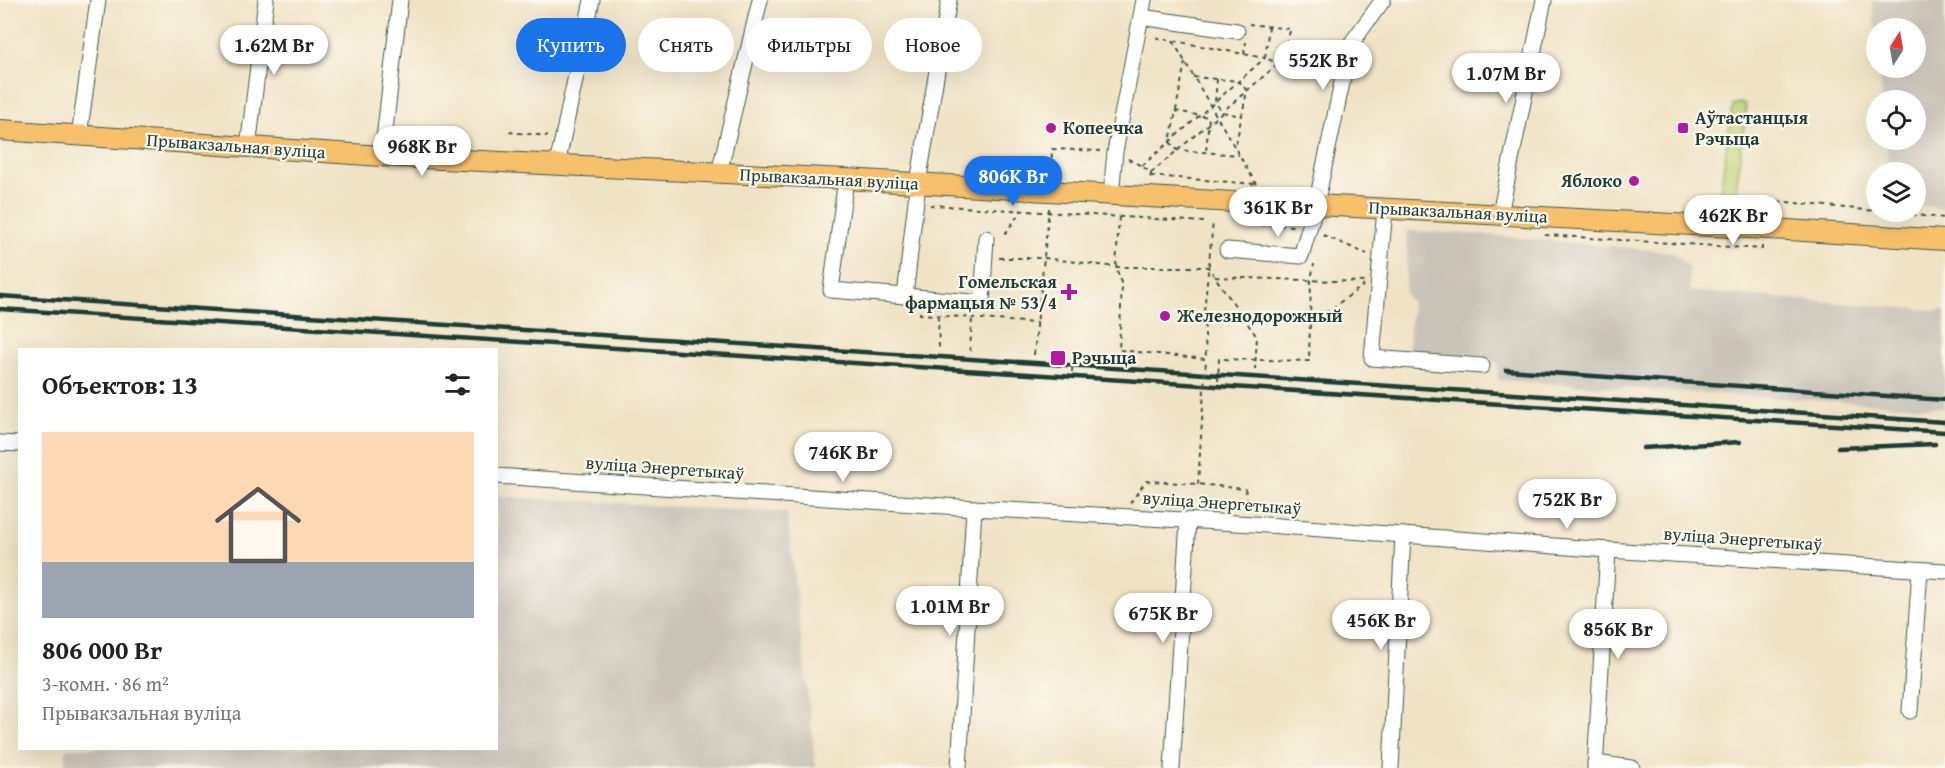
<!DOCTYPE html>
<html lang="ru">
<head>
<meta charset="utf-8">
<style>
	:root { --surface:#fff; --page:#f2f2f2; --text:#222; --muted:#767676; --line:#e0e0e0; --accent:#1a73e8 }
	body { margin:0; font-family:"Gentium Book Plus",serif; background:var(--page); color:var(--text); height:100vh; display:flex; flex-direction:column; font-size:22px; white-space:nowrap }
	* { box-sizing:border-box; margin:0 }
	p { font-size:20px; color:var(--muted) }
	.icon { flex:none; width:33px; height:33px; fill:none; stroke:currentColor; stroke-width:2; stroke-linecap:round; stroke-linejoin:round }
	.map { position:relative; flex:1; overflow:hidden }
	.details { position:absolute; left:18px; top:348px; width:480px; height:402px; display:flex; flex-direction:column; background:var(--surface); border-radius:0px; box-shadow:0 6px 24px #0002 }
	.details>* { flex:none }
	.top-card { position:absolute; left:516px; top:18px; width:570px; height:54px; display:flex; gap:12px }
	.needle { width:39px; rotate:11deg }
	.fabs { position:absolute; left:1866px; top:18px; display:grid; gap:12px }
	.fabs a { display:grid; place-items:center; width:60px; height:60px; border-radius:50%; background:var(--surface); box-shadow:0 6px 24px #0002; font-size:30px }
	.price { position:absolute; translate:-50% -51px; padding:0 14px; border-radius:21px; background:#fff; color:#222; font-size:20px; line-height:39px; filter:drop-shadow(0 2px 3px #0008) }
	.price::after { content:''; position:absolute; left:50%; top:36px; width:18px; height:14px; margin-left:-9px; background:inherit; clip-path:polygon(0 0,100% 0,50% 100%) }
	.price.on { background:var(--accent); color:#fff }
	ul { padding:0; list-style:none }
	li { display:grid; align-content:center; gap:12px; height:318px; padding:0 24px }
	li+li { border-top:2px solid var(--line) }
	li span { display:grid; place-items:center; height:186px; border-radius:0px; color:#555 }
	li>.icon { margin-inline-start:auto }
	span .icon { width:108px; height:108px; fill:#fffc; stroke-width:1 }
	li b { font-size:26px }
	h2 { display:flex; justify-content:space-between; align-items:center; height:72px; padding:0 24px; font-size:26px }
	.tag { padding:0 21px; border-radius:27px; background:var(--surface); box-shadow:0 6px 24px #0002; font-size:21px; line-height:54px }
	.tag.on { background:var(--accent); color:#fff }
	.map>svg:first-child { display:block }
	.industrial { fill:#cac3b8 }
	.green { fill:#c0d275; stroke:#708854; stroke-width:1.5 }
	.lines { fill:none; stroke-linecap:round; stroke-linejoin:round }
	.minor-casing { stroke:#3e564a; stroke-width:17 }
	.major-casing { stroke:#3e564a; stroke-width:22 }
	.path { stroke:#3e564a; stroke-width:2; stroke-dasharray:4.5 4.5; stroke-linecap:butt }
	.minor { stroke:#fff; stroke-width:15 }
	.major { stroke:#f7c06c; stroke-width:20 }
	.rail { stroke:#1f3d34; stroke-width:4.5 }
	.path-bridge { stroke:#3e564a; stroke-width:2; stroke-dasharray:4.5 4.5; stroke-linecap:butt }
	.poi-dot { fill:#b5179e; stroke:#fbf7ec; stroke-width:2 }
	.labels { text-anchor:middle; stroke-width:4.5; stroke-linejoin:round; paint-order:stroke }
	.poi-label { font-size:18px; font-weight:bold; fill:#1f3d34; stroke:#fbf7ec; text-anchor:start }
	.street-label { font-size:18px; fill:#1f3d34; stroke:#fbf7ec }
</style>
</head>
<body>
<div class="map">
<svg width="1945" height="768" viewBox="0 0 1945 768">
	<rect width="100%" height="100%" fill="#fbf7ec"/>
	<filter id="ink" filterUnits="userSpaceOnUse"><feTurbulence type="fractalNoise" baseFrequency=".0167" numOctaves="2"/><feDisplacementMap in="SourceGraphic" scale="12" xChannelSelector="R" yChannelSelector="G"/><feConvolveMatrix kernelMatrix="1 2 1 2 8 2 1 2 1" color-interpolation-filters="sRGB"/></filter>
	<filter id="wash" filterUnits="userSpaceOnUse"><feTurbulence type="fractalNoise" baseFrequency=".008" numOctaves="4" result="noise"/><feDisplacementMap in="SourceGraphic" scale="24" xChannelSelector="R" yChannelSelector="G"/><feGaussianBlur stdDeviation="1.35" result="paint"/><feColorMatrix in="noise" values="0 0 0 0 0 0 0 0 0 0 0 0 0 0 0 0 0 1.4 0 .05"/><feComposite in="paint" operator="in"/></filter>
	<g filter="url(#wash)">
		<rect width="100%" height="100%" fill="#f0e3c5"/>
		<g class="industrial">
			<polygon points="1872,0 1945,0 1945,209 1916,205 1916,172 1890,172 1886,140 1916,140 1916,100 1882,100 1879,68 1916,68 1916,28 1876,28 1876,43"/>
			<polygon points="1408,231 1488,235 1673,252 1689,268 1689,291 1945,311 1945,408 1498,380 1498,363 1481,356 1408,352 1412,303 1405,294"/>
			<polygon points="497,496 787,513 816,768 65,768 66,748 496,748"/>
		</g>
		<polygon class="green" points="1739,103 1745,104 1746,110 1736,192 1732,197 1723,196 1720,191 1733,105"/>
	</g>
	<g filter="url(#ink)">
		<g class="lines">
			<defs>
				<g id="minor">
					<polyline points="1141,17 1237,31"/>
					<polyline points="79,136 98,0"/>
					<polyline points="248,148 266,0"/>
					<polyline points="382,156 400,0"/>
					<polyline points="557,165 592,0"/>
					<polyline points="719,173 760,0"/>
					<polyline points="846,179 831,290 905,296 918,183 949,0"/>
					<polyline points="1111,195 1115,152 1144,0"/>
					<polyline points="1385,209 1372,358 1482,366"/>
					<polyline points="1500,214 1544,0"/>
					<polyline points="1227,250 1301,256 1316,205 1350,45 1383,0"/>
					<polyline points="905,296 982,303 986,238"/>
					<polyline points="0,443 20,444"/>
					<polyline points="496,476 974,508 1253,524 1608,550 1945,571"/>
					<polyline points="1910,711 1920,570"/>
					<polyline points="1595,763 1632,768"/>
					<polyline points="959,768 974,508"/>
					<polyline points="1172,768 1188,521"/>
					<polyline points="1391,768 1403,535"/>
					<polyline points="1595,768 1608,550"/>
				</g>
				<polyline id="major" points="0,130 382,156 846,179 1233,202 1278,203 1788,230 1945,240"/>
			</defs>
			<use href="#minor" class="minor-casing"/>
			<use href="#major" class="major-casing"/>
			<g class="path">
				<polyline points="1269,26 1265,58 1277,63"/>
				<polyline points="1173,41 1256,184"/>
				<polyline points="1244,54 1246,42"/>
				<polyline points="1185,62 1170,142 1177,150 1239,155"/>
				<polyline points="1193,77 1239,81 1247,91 1235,148"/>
				<polyline points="1217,79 1215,102 1222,112 1241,116"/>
				<polyline points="1175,111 1209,117 1206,152"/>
				<polyline points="509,132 548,136"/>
				<polyline points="1128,159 1142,166 1151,173 1150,180"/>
				<polyline points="1142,166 1265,58 1153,37"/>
				<polyline points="997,170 1051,168"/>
				<polyline points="1151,173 1278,64 1291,29 1249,24"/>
				<polyline points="1051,176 1052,149 1100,151"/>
				<polyline points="1151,176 1256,184"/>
				<polyline points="930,205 1205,222"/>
				<polyline points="1707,208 1753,205 1766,200 1876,211"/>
				<polyline points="1885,212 1945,218"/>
				<polyline points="1119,217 1116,267 1122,286 1119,350 1206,359 1204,312 1213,222"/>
				<polyline points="1261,225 1294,226"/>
				<polyline points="1005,234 1021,211"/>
				<polyline points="1323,235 1367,254"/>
				<polyline points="1545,235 1762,249 1762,246"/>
				<polyline points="999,258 1044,258 1116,267 1208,267 1257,337 1255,369"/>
				<polyline points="1215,277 1365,282"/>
				<polyline points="920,312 920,314 975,318"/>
				<polyline points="938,316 939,348"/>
				<polyline points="981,319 1038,323"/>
				<polyline points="1310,324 1364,285"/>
				<polyline points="970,351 972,318"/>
				<polyline points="1034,355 1049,208"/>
				<polyline points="1072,372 1073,357"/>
				<polyline points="1218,381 1219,359 1309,361 1311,280 1314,264"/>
				<polyline points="1130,503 1146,481 1198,484 1245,489 1250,509"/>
			</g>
			<use href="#minor" class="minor"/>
			<use href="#major" class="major"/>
			<g class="rail">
				<polyline points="0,296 1945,422"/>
				<polyline points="0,309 1945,432"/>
				<polyline points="1506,370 1945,400"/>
				<polyline points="1643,448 1740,442"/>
				<polyline points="1838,448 1935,444"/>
			</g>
			<polyline class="path-bridge" points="1198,484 1206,359"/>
		</g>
	</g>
	<g class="poi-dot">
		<circle cx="1051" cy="128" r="6"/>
		<rect x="1677" y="122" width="12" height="12" rx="3"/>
		<circle cx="1634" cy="181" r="6"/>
		<path d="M1066 283h6v6h6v6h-6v6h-6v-6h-6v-6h6z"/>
		<circle cx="1165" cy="316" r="6"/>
		<rect x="1050" y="350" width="16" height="16" rx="3"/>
	</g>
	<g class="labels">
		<g class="poi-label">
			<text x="1695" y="124">Аўтастанцыя<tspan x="1695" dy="21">Рэчыца</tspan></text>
			<text x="1063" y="134">Копеечка</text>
			<text x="1622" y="187" text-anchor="end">Яблоко</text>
			<text x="1057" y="288" text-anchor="end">Гомельская<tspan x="1057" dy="21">фармацыя № 53/4</tspan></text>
			<text x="1177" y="322">Железнодорожный</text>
			<text x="1072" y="364">Рэчыца</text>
		</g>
		<g class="street-label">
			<text transform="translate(236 146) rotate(4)" y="6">Прывакзальная вуліца</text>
			<text transform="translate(829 179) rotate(3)" y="6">Прывакзальная вуліца</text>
			<text transform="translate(1458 212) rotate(3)" y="6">Прывакзальная вуліца</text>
			<text transform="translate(665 468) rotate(4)" y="6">вуліца Энергетыкаў</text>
			<text transform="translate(1222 503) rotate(4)" y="6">вуліца Энергетыкаў</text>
			<text transform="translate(1743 539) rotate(4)" y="6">вуліца Энергетыкаў</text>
		</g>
	</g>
</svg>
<div class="fabs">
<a><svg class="needle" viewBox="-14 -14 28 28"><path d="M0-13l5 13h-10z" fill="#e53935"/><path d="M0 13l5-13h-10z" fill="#767676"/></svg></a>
<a><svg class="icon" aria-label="locate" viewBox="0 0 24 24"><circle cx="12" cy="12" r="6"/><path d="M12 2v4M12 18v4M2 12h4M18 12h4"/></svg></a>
<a><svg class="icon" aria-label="layers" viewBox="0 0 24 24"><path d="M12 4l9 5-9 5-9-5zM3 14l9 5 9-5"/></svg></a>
</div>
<b class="price" style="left:274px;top:76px">1.62M Br</b>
<b class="price" style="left:1323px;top:91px">552K Br</b>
<b class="price" style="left:1506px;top:104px">1.07M Br</b>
<b class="price" style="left:422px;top:177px">968K Br</b>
<b class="price on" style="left:1013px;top:207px">806K Br</b>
<b class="price" style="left:1278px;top:238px">361K Br</b>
<b class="price" style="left:1733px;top:246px">462K Br</b>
<b class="price" style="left:843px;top:483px">746K Br</b>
<b class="price" style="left:1567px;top:530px">752K Br</b>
<b class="price" style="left:950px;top:637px">1.01M Br</b>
<b class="price" style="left:1163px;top:644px">675K Br</b>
<b class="price" style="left:1381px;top:651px">456K Br</b>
<b class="price" style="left:1618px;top:660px">856K Br</b>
<div class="top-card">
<a class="tag on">Купить</a>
<a class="tag">Снять</a>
<a class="tag">Фильтры</a>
<a class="tag">Новое</a>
</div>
<section class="details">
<h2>Объектов: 13<svg class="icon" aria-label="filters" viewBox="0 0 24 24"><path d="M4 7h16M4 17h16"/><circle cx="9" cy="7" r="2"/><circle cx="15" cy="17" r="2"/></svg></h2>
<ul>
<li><span style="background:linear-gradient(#ffd9b3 70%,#9aa5b1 0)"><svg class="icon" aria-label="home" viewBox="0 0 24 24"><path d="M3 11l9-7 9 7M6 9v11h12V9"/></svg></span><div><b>806 000 Br</b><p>3-комн. · 86 m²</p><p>Прывакзальная вуліца</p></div></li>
</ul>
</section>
</div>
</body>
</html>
